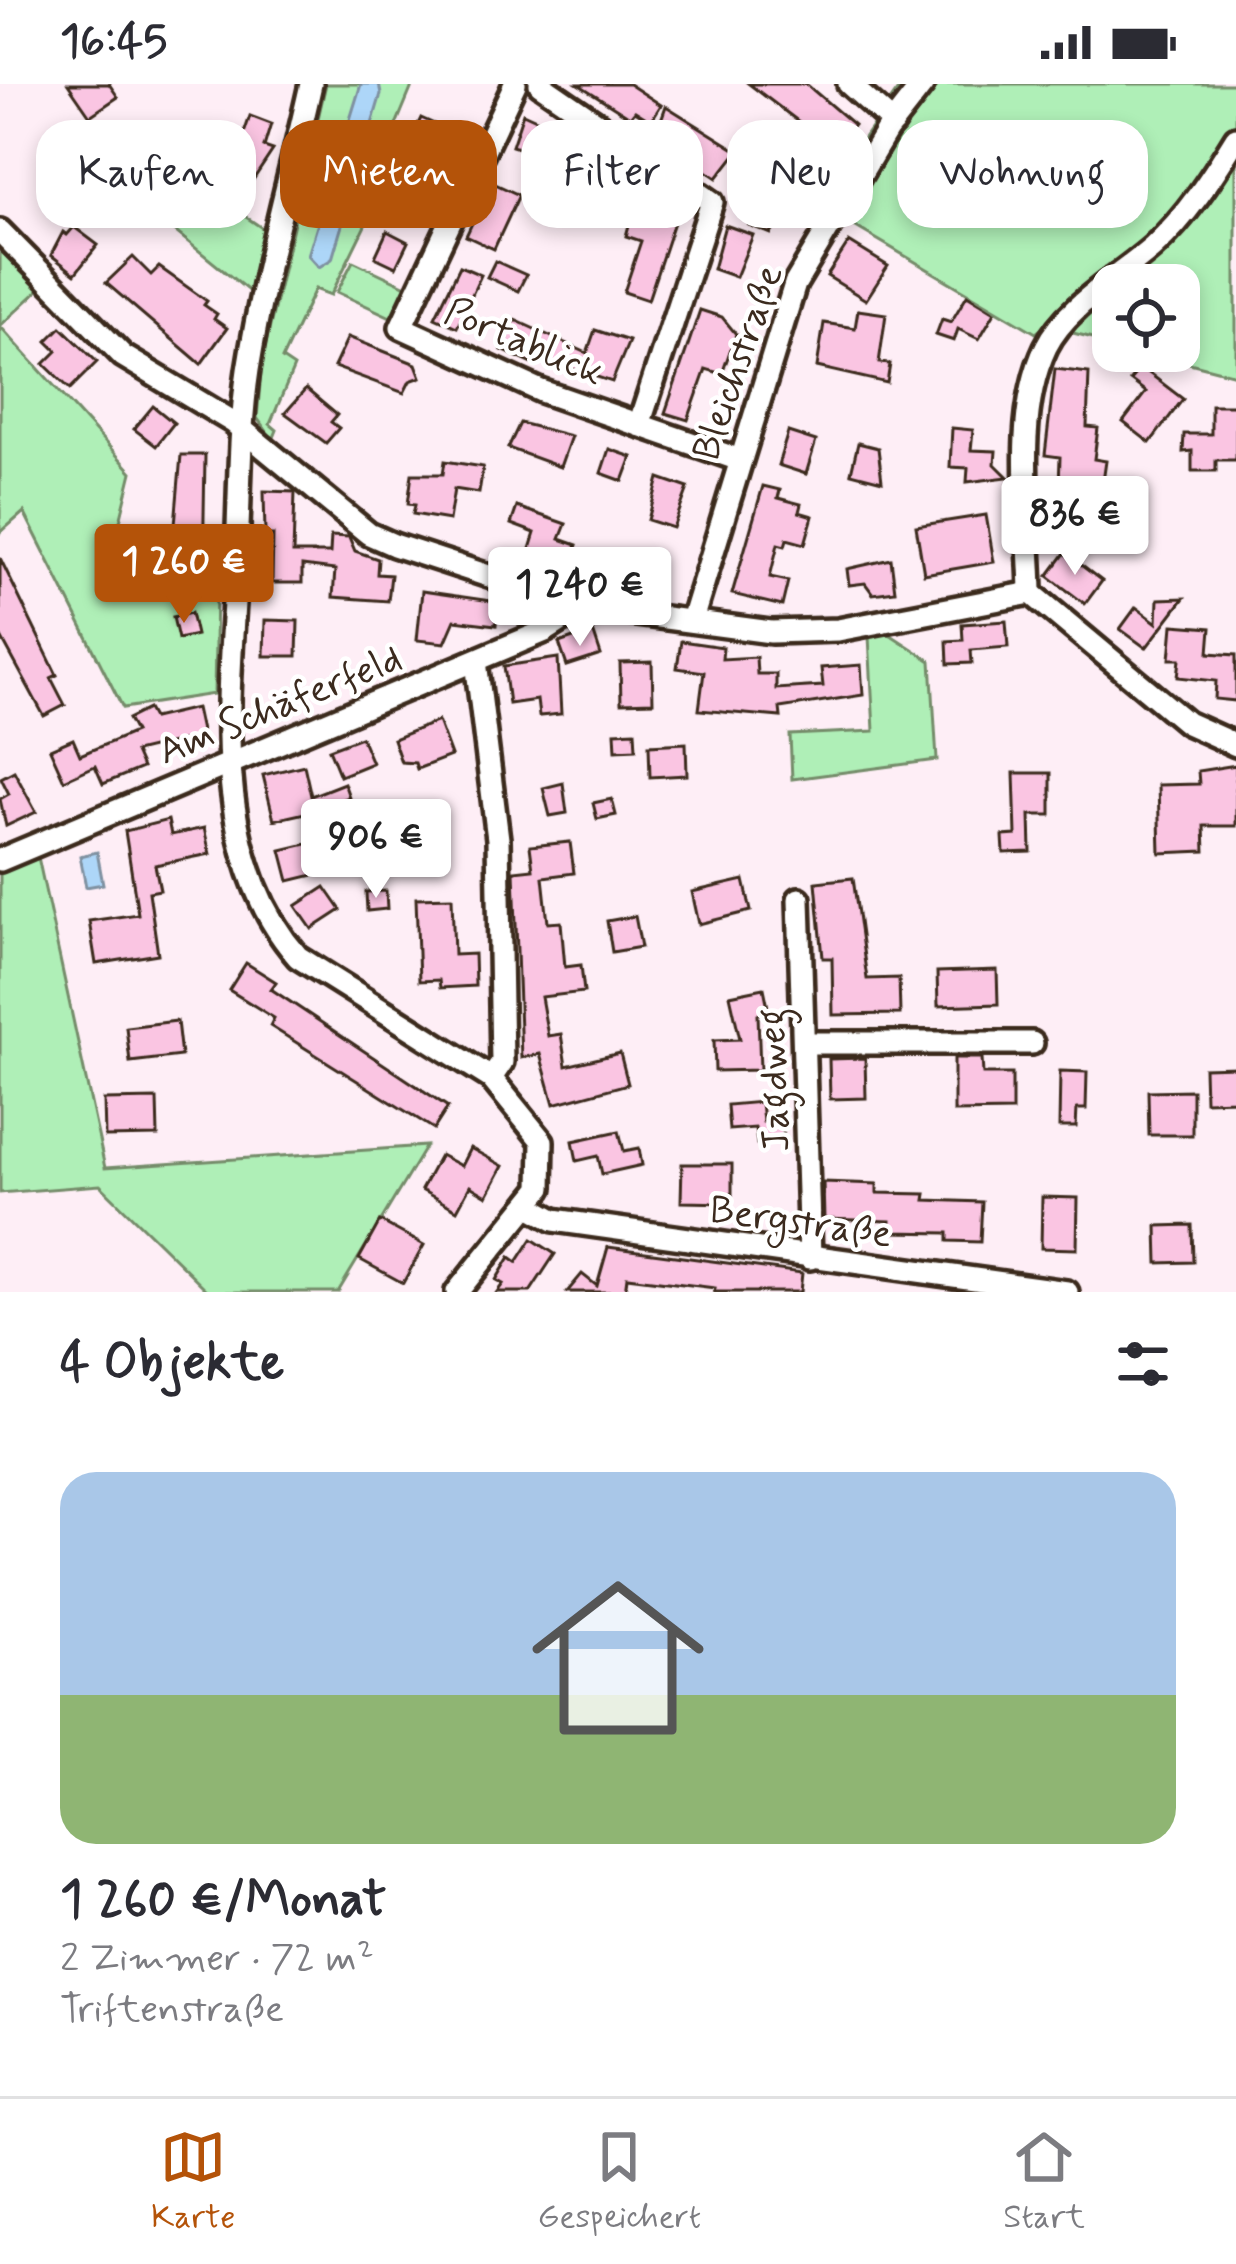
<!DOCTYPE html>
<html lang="de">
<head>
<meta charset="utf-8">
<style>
	:root { --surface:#fff; --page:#f7f7f7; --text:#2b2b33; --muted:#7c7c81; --line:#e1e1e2; --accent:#b45309 }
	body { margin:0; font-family:Mynerve,sans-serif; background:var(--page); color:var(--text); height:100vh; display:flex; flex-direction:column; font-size:45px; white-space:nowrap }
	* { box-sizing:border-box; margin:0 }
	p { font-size:39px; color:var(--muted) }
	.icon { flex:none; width:66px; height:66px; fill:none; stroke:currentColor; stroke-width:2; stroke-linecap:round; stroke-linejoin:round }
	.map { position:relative; height:1208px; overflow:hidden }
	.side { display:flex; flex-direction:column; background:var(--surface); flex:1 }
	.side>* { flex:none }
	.top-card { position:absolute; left:36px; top:36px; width:1164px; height:108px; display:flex; gap:24px }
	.controls { position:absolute; left:1092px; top:180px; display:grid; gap:24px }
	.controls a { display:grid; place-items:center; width:108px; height:108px; border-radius:24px; background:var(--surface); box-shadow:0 6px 18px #0003; font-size:60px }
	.price { position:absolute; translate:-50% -102px; padding:0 27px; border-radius:12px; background:#fff; color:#222; font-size:39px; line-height:78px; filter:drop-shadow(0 3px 6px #0008) }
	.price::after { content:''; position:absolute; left:50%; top:72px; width:36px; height:27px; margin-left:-18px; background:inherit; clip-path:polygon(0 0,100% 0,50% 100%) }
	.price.active { background:var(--accent); color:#fff }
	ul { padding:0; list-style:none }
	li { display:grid; align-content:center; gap:24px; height:636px; padding:0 60px }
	li span { display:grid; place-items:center; height:372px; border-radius:36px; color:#555 }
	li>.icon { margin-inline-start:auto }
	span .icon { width:216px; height:216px; fill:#fffc; stroke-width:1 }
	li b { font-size:51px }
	h2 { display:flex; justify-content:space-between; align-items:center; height:144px; padding:0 60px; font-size:51px }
	.chip { padding:0 42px; border-radius:36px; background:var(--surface); box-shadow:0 6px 18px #0003; font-size:42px; line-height:108px }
	.chip.active { background:var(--accent); color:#fff }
	.status { display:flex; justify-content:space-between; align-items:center; height:84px; padding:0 60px; background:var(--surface); direction:ltr }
	.status svg { height:33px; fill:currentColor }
	.menu { display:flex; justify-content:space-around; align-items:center; height:168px; border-top:3px solid var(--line); background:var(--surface); font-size:33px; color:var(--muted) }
	.menu a { display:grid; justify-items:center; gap:6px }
	.menu .active { color:var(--accent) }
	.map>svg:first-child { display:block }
	.green { fill:#afefb7; stroke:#758c6a; stroke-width:3 }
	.water { fill:#add6f8; stroke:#7f91a1; stroke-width:3 }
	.building { fill:#fac5e2; stroke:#3b2a1e; stroke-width:3 }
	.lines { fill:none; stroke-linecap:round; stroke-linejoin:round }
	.minor-casing { stroke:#3b2a1e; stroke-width:30 }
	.minor { stroke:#fff; stroke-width:21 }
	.labels { text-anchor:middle; stroke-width:9; stroke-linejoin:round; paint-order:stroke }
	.street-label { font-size:39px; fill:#3b2a1e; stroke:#fff }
</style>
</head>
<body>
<div class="status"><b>16:45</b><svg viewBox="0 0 49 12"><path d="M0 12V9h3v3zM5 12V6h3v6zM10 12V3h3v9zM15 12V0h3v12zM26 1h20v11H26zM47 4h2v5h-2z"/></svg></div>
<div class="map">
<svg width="1236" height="1208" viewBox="0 0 1236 1208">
	<rect width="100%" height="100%" fill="#feeef6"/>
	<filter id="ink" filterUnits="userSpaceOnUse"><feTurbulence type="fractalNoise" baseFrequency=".00833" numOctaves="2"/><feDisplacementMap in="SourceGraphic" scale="24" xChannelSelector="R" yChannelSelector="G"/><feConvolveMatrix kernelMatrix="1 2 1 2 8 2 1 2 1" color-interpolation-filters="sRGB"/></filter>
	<g filter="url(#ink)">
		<g class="green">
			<polygon points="326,0 413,0 369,106 380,111 331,211 315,205 282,275 294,283 270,340 277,346 273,356 257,334 262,277"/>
			<polygon points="902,0 1236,0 1236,291 1143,267 1179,267 1179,201 1113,201 1113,259 1045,242 1036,249 817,120"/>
			<polygon points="139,60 265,146 251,209 113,97"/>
			<polygon points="0,160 44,201 0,242"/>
			<polygon points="353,177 408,203 393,234 337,208"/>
			<polygon points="0,242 132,388 120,437 159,511 216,508 214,610 123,624 24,428 0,449"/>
			<polygon points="888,549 931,577 937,676 792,695 790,651 874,647 869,552"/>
			<polygon points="38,773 105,1084 426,1062 338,1208 209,1208 100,1101 0,1109 0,787"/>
		</g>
		<g class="water">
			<polygon points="361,0 379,0 381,10 332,175 319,183 308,171"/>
			<polygon points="97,768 103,800 86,803 80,772"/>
		</g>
		<g class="building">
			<polygon points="68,0 109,0 118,13 90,32"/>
			<polygon points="578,0 629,0 661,21 651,37 635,27 630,33"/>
			<polygon points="749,0 806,0 854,41 830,71 794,43 799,38"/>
			<polygon points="666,22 738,67 717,94 655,53"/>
			<polygon points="523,29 556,44 551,56 612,96 596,121 571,105 577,95 540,71 512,62"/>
			<polygon points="250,32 271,40 264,63 273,66 239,117 210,98 227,71 235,76"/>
			<polygon points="421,34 450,47 438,73 409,59"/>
			<polygon points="742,70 756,79 761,71 788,89 781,100 790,106 775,129 782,134 771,150 749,141 761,124 745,113"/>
			<polygon points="438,74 416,128 393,117 401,85"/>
			<polygon points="491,98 519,111 494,165 466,152"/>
			<polygon points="637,112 678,126 648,216 624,208 641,157 626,152"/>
			<polygon points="725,141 753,151 736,193 713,185"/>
			<polygon points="74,143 98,161 75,190 51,171 63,148 67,151"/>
			<polygon points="387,147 408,158 396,183 375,173"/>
			<polygon points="849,158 888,182 866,216 827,192"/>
			<polygon points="133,173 151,191 159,183 207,217 204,221 217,230 214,235 227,244 201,280 106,199"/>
			<polygon points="495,177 526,191 518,207 487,193"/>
			<polygon points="460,182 481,191 457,243 435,233"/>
			<polygon points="967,211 995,228 979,255 958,245 954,257 936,251 942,235 951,238"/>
			<polygon points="700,226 722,233 736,250 722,290 706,285 688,336 665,329"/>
			<polygon points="858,226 886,230 879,279 890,280 887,299 817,283 824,239 855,244"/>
			<polygon points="515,236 587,269 595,246 629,257 612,298 558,280 556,284 540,277 537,282 502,266"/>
			<polygon points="61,243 97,278 70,305 44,280 57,267 47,257"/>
			<polygon points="348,253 416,280 421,293 410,297 404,309 334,283"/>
			<polygon points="1141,283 1183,315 1150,359 1123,338 1146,308 1130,296"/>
			<polygon points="1055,285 1089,289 1087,343 1098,344 1094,375 1106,377 1102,405 1059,403 1060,373 1045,371"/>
			<polygon points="306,305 337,331 331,338 339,344 326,359 285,329"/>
			<polygon points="1211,321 1236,321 1236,376 1216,376 1216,387 1192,387 1192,367 1183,368 1184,350 1211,350"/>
			<polygon points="153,322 174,339 156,362 134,345"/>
			<polygon points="520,339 571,352 560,383 508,364"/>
			<polygon points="952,344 973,346 971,366 996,367 995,380 1008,393 967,398 968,384 950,383"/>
			<polygon points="788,348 816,357 806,390 778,381"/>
			<polygon points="858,359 878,364 882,397 851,389"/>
			<polygon points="609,365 632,373 623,397 601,389"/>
			<polygon points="181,371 205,371 203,494 171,493 171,486 162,485 162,467 173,464"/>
			<polygon points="445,377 483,383 479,409 454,405 449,436 413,430 415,421 408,420 412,390 443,390"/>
			<polygon points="659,394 688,404 673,444 648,436"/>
			<polygon points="763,402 780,406 778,414 801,420 799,428 813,432 805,460 787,455 785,462 778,460 770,493 788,497 782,522 732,510"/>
			<polygon points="264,407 295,408 293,469 330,469 331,452 349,453 355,467 378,475 377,490 391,491 388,517 333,513 335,486 302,482 302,499 272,499 273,451 265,451"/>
			<polygon points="1106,411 1106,417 1122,418 1122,437 1099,436 1099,429 1051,428 1050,420"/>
			<polygon points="517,423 566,440 560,455 577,461 570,481 529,468 535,449 511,440"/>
			<polygon points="986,431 994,478 924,490 916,442"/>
			<polygon points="1065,469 1102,497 1085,520 1048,492"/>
			<polygon points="0,474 57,591 51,594 65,621 44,632 0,551"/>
			<polygon points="891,475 895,507 873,510 865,499 849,501 847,485"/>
			<polygon points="422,507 498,518 496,541 455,536 445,559 417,556"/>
			<polygon points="1184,514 1146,564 1120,545 1136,523 1157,539 1158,515"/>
			<polygon points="191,529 196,551 178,555 173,533"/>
			<polygon points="265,536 298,537 297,572 264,572"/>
			<polygon points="1006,537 1008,563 971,566 972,579 948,580 947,557 963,556 962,540"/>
			<polygon points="1173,541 1211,544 1209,569 1236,571 1236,617 1215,615 1216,597 1178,593 1180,575 1170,575"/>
			<polygon points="593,547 601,571 567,582 559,559"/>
			<polygon points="681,557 723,563 722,575 756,573 757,590 776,590 776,605 823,602 821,584 861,581 863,611 780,624 781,633 699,626 704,588 677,584"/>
			<polygon points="558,574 561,630 539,632 537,616 509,620 504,582"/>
			<polygon points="652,578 653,618 621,619 620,579"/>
			<polygon points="196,624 202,652 135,668 142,684 103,700 95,682 64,696 50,665 73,655 80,671 135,648 128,635 148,625 153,634"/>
			<polygon points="438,637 451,672 417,685 415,679 401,678 393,655"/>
			<polygon points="635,647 636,665 616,666 615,648"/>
			<polygon points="361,653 372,679 340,692 329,665"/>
			<polygon points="686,659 687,691 650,693 649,661"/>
			<polygon points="304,681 311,712 344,699 349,713 320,725 326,750 312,754 305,729 274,736 263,691"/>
			<polygon points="1236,681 1236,742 1204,742 1205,767 1160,769 1158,701 1199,700 1198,687"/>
			<polygon points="14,687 36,728 6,742 0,715 9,710 1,694"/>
			<polygon points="1014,689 1051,689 1051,731 1030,731 1031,768 1004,769 1003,752 1016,751"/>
			<polygon points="563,699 567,729 550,732 543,704"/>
			<polygon points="612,715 616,731 597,735 593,719"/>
			<polygon points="168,736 171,751 204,744 210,770 155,781 160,806 149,808 158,870 96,880 89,837 138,830 125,747"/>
			<polygon points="319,757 326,788 289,797 281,766"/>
			<polygon points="570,758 574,789 543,793 548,839 561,838 565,883 581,881 584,908 541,913 548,952 561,950 566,982 620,969 628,1000 554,1020 540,970 521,974 514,787 533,785 530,762"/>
			<polygon points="853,794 867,895 899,894 900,930 833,931 832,874 823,874 816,798"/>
			<polygon points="744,796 751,827 699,840 692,808"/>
			<polygon points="325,803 341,826 312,845 296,822"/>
			<polygon points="386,807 387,825 367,827 366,808"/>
			<polygon points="452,813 454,871 474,870 475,902 440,904 439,896 419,897 416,814"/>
			<polygon points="635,832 641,863 612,868 607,837"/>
			<polygon points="246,879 276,898 271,905 448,1023 434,1045 270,942 274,934 229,906"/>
			<polygon points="997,886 998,920 938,922 937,888"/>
			<polygon points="764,904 769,928 758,930 760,986 715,987 714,956 740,955 730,911"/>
			<polygon points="177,937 181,972 130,978 126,943"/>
			<polygon points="865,974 866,1014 830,1015 829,975"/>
			<polygon points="954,974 982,974 983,990 1012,990 1012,1027 954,1028"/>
			<polygon points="1236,983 1236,1016 1205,1017 1204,984"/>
			<polygon points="1060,987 1087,988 1086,1025 1077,1025 1076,1043 1059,1043"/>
			<polygon points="1192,1006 1192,1051 1149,1051 1148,1007"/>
			<polygon points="157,1015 158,1052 105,1053 104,1016"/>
			<polygon points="761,1018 763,1038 782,1037 784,1058 757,1060 755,1044 729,1046 727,1021"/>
			<polygon points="619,1047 624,1067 639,1064 642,1081 602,1090 598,1072 577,1077 573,1057"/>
			<polygon points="470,1064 503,1082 487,1112 470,1102 457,1126 421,1106 440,1071 461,1082"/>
			<polygon points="682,1080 732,1080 732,1119 681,1118"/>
			<polygon points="823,1098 877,1100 877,1109 926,1110 925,1116 982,1118 980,1158 948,1157 948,1149 890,1148 890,1137 824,1135"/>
			<polygon points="1042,1113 1078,1114 1077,1165 1041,1164"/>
			<polygon points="380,1137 424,1161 403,1199 359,1175"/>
			<polygon points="1192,1141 1193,1178 1158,1179 1157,1142"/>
			<polygon points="532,1155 555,1170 530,1208 497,1208 503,1200 496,1196 510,1173 517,1178"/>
			<polygon points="608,1163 802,1189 800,1208 714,1208 715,1204 627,1193 625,1208 567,1208 582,1190 597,1202"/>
		</g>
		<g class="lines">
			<defs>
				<g id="minor">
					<path d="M311 0C290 95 263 190 248 286 239 346 240 408 237 468 231 599 204 767 298 873L491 994 542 1057 541 1104 457 1208"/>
					<polyline points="515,0 401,243 541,307 740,376"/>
					<polyline points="540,0 712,118 639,341"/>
					<polyline points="849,0 893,39"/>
					<polyline points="0,147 123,272 233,338 369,450 394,461 583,523 771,548 838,546 1031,509 1187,639 1236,661"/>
					<path d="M1031 509C1030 433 1012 334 1046 263 1066 222 1119 193 1153 163 1187 132 1212 93 1236 54"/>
					<polyline points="692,536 795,200 887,46 923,0"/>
					<polyline points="476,577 498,755 502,978 491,994"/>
					<polyline points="0,776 545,547 583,523"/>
					<polyline points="799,815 810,1174"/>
					<polyline points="808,959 1032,959"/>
					<polyline points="529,1122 554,1136 1067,1208"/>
				</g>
			</defs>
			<use href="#minor" class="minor-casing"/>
			<use href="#minor" class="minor"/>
		</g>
	</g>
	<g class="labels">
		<g class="street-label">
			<text transform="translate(525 256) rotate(23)" y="14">Portablick</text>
			<text transform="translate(736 278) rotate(-71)" y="14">Bleichstraße</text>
			<text transform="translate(279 619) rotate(-22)" y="14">Am Schäferfeld</text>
			<text transform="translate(772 996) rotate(-92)" y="14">Jagdweg</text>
			<text transform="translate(801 1136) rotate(8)" y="14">Bergstraße</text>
		</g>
	</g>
</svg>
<div class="controls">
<a><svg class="icon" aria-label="locate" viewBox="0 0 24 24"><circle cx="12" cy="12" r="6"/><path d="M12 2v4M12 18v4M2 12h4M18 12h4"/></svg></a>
</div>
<b class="price" style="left:1075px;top:494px">836 €</b>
<b class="price active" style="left:184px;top:542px">1 260 €</b>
<b class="price" style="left:580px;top:565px">1 240 €</b>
<b class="price" style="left:376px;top:817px">906 €</b>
<div class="top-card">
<a class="chip">Kaufen</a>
<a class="chip active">Mieten</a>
<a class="chip">Filter</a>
<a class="chip">Neu</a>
<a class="chip">Wohnung</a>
</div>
</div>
<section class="side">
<h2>4 Objekte<svg class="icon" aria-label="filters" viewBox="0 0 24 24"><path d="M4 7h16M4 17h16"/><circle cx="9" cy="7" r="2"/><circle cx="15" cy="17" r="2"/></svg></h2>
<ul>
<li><span style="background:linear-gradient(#a9c7e8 60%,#8fb573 0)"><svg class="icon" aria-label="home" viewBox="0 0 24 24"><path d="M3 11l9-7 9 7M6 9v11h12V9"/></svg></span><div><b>1 260 €/Monat</b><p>2 Zimmer · 72 m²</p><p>Triftenstraße</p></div></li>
</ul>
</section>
<nav class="menu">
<a class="active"><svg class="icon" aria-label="map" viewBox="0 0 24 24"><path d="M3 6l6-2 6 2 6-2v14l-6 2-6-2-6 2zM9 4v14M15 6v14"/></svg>Karte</a>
<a><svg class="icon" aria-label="saved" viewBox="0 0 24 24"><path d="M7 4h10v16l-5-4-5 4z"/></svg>Gespeichert</a>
<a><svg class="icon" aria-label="home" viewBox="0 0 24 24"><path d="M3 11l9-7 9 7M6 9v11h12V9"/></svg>Start</a>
</nav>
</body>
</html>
